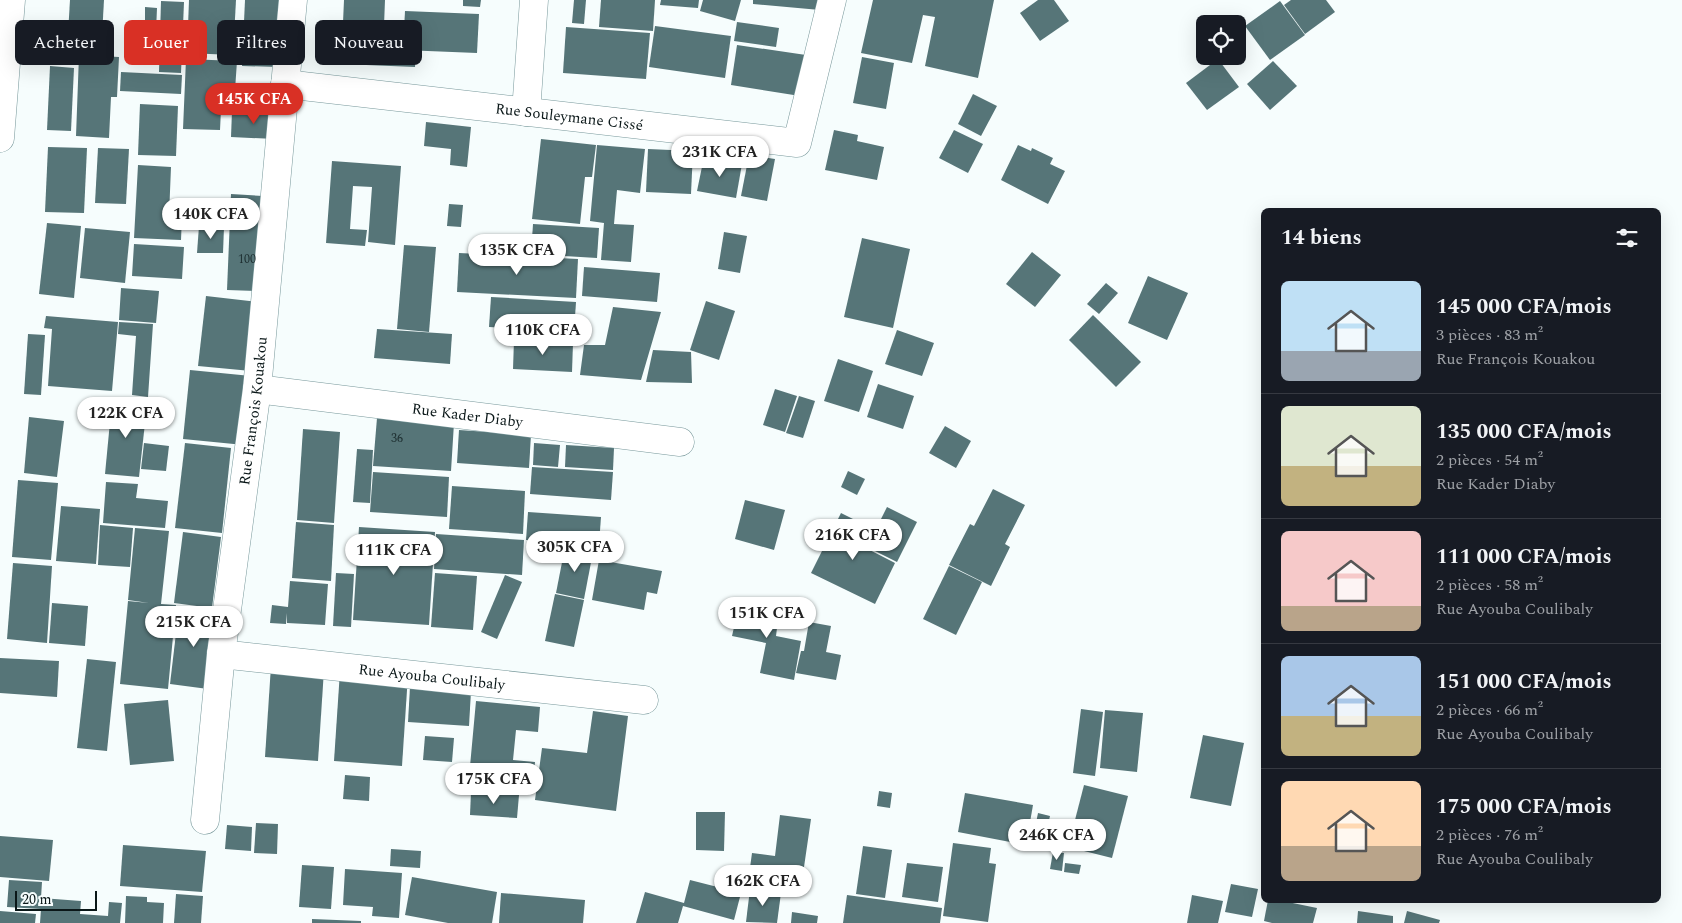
<!DOCTYPE html>
<html lang="fr">
<head>
<meta charset="utf-8">
<style>
	:root { --surface:#171b24; --page:#242831; --text:#f1f3f6; --muted:#9ea1a6; --line:#363941; --accent:#d93025 }
	body { margin:0; font-family:Spectral,serif; background:var(--page); color:var(--text); height:100vh; display:flex; flex-direction:column; font-size:19px; white-space:nowrap }
	* { box-sizing:border-box; margin:0 }
	p { font-size:16px; color:var(--muted) }
	.icon { flex:none; width:28px; height:28px; fill:none; stroke:currentColor; stroke-width:2; stroke-linecap:round; stroke-linejoin:round }
	.map { position:relative; flex:1; overflow:hidden }
	.side { position:absolute; left:1261px; top:208px; width:400px; height:695px; display:flex; flex-direction:column; background:var(--surface); border-radius:8px; box-shadow:0 5px 20px #0002 }
	.side>* { flex:none }
	.top-card { position:absolute; left:15px; top:20px; width:475px; height:45px; display:flex; gap:10px }
	.buttons { position:absolute; left:1196px; top:15px; display:grid; gap:10px }
	.buttons a { display:grid; place-items:center; width:50px; height:50px; border-radius:8px; background:var(--surface); box-shadow:0 5px 20px #0002; font-size:25px }
	.scale { position:absolute; left:15px; bottom:12px; width:82px; box-sizing:border-box; padding-left:5px; border:2px solid #0a1718; border-top:0; font-size:14px; line-height:18px; white-space:nowrap; color:#0a1718; -webkit-text-stroke:4px #f6fdfd; paint-order:stroke }
	.price { position:absolute; translate:-50% -42px; padding:0 11px; border-radius:18px; background:#fff; color:#222; font-size:16px; line-height:32px; filter:drop-shadow(0 1px 2px #0008) }
	.price::after { content:''; position:absolute; left:50%; top:30px; width:15px; height:11px; margin-left:-8px; background:inherit; clip-path:polygon(0 0,100% 0,50% 100%) }
	.price.current { background:var(--accent); color:#fff }
	ul { padding:0; list-style:none }
	li { display:flex; align-items:center; gap:15px; height:125px; padding:0 20px }
	li+li { border-top:1px solid var(--line) }
	li span { display:grid; place-items:center; flex:none; width:140px; height:100px; border-radius:8px; color:#555 }
	li>.icon { margin-inline-start:auto }
	span .icon { width:60px; height:60px; fill:#fffc; stroke-width:1 }
	li b { font-size:21px }
	h2 { display:flex; justify-content:space-between; align-items:center; height:60px; padding:0 20px; font-size:21px }
	.chip { padding:0 18px; border-radius:8px; background:var(--surface); box-shadow:0 5px 20px #0002; font-size:18px; line-height:45px }
	.chip.current { background:var(--accent); color:#fff }
	.map>svg:first-child { display:block }
	.building { fill:#567578 }
	.lines { fill:none; stroke-linecap:round; stroke-linejoin:round }
	.minor-casing { stroke:#78989b; stroke-width:29 }
	.minor { stroke:#fff; stroke-width:28 }
	.labels { text-anchor:middle; stroke-width:4; stroke-linejoin:round; paint-order:stroke }
	.number-label { font-size:12px; fill:#1d2e30 }
	.street-label { font-size:15px; fill:#0a1718; stroke:#f6fdfd }
</style>
</head>
<body>
<div class="map">
<svg width="1682" height="923" viewBox="0 0 1682 923">
	<rect width="100%" height="100%" fill="#f6fdfd"/>
	<g class="building">
		<polygon points="70,0 104,0 101,53 67,51"/>
		<polygon points="189,0 236,0 233,55 187,53"/>
		<polygon points="245,0 281,0 278,67 242,66"/>
		<polygon points="344,0 385,0 383,51 416,53 415,67 366,65 366,48 355,47 354,63 336,62 337,45 342,45"/>
		<polygon points="463,0 481,0 480,7 463,6"/>
		<polygon points="574,0 586,0 584,24 572,23"/>
		<polygon points="601,0 655,0 653,31 599,27"/>
		<polygon points="661,0 699,0 698,8 660,5"/>
		<polygon points="703,0 741,0 735,21 700,11"/>
		<polygon points="753,0 821,0 820,10 753,4"/>
		<polygon points="873,0 994,0 978,78 925,66 935,17 923,15 912,63 861,53"/>
		<polygon points="1038,0 1054,0 1069,21 1040,41 1020,13"/>
		<polygon points="1291,0 1326,0 1335,12 1305,34 1284,5"/>
		<polygon points="161,1 184,2 181,73 159,72"/>
		<polygon points="1280,1 1305,35 1270,60 1245,26"/>
		<polygon points="145,7 157,8 155,55 129,54 130,22 145,23"/>
		<polygon points="405,11 479,14 477,53 403,50"/>
		<polygon points="737,22 779,28 776,47 734,41"/>
		<polygon points="655,26 731,36 725,78 649,67"/>
		<polygon points="566,27 650,33 646,79 563,73"/>
		<polygon points="737,45 806,55 800,96 731,85"/>
		<polygon points="79,55 119,57 117,97 111,97 109,138 76,136"/>
		<polygon points="862,57 894,63 886,109 853,103"/>
		<polygon points="186,59 237,61 235,90 222,89 220,130 183,129"/>
		<polygon points="1218,59 1239,87 1207,110 1186,83"/>
		<polygon points="1273,61 1297,86 1270,110 1247,84"/>
		<polygon points="50,66 74,68 71,131 47,130"/>
		<polygon points="121,72 182,75 181,94 120,91"/>
		<polygon points="245,87 275,88 274,111 244,110"/>
		<polygon points="973,94 997,106 981,136 958,124"/>
		<polygon points="140,104 178,106 176,156 138,155"/>
		<polygon points="232,111 276,113 275,139 231,137"/>
		<polygon points="426,122 471,127 467,167 450,165 451,149 424,146"/>
		<polygon points="834,130 858,135 857,141 884,147 877,180 825,170"/>
		<polygon points="954,130 983,144 968,173 939,158"/>
		<polygon points="541,139 596,145 592,177 585,177 580,224 532,219"/>
		<polygon points="597,145 645,149 640,193 617,190 614,224 634,225 631,262 601,260 604,223 590,221"/>
		<polygon points="1018,145 1031,151 1032,148 1053,158 1050,164 1065,171 1048,204 1001,180"/>
		<polygon points="48,147 87,148 84,213 45,212"/>
		<polygon points="98,148 129,149 126,204 95,203"/>
		<polygon points="648,149 693,151 691,194 646,192"/>
		<polygon points="749,155 775,159 767,201 741,196"/>
		<polygon points="704,157 742,164 736,198 697,191"/>
		<polygon points="332,161 401,166 395,245 368,242 372,187 353,186 350,229 367,230 365,246 326,243"/>
		<polygon points="138,165 171,167 169,216 182,216 181,240 134,238"/>
		<polygon points="231,194 263,196 259,291 227,290"/>
		<polygon points="449,204 463,205 461,227 447,226"/>
		<polygon points="47,223 81,226 74,298 39,294"/>
		<polygon points="533,224 599,228 597,258 531,254"/>
		<polygon points="199,226 224,227 223,253 197,253"/>
		<polygon points="85,228 130,232 125,283 80,278"/>
		<polygon points="724,232 747,236 740,273 718,269"/>
		<polygon points="862,238 910,249 893,328 844,317"/>
		<polygon points="134,244 184,247 182,279 132,276"/>
		<polygon points="404,245 436,247 429,332 397,329"/>
		<polygon points="1032,252 1061,275 1035,307 1006,284"/>
		<polygon points="459,253 578,259 576,298 457,292"/>
		<polygon points="584,267 660,273 657,302 582,296"/>
		<polygon points="1148,276 1188,293 1167,340 1128,323"/>
		<polygon points="1106,283 1118,293 1099,314 1087,304"/>
		<polygon points="121,288 159,291 156,323 119,320"/>
		<polygon points="206,296 259,302 251,371 198,366"/>
		<polygon points="491,297 576,302 574,332 489,327"/>
		<polygon points="706,301 735,311 719,360 690,350"/>
		<polygon points="613,307 661,312 641,380 580,375 584,345 605,345"/>
		<polygon points="1093,315 1141,362 1116,387 1069,340"/>
		<polygon points="46,316 118,322 112,391 48,386 52,329 44,328"/>
		<polygon points="119,322 153,324 148,397 132,395 136,336 118,334"/>
		<polygon points="377,329 452,334 450,364 374,358"/>
		<polygon points="897,330 934,343 922,376 885,364"/>
		<polygon points="28,334 45,335 41,395 24,394"/>
		<polygon points="514,340 573,343 572,372 513,369"/>
		<polygon points="653,350 691,352 692,383 646,382"/>
		<polygon points="838,359 873,371 859,412 824,401"/>
		<polygon points="190,370 251,376 244,445 183,439"/>
		<polygon points="878,384 914,396 903,429 867,417"/>
		<polygon points="775,389 797,396 785,432 763,425"/>
		<polygon points="799,396 815,401 803,438 786,433"/>
		<polygon points="112,401 147,405 139,477 105,474"/>
		<polygon points="29,417 64,421 57,477 24,473"/>
		<polygon points="377,418 454,423 451,471 373,466"/>
		<polygon points="945,426 971,441 956,468 929,453"/>
		<polygon points="303,429 340,432 334,523 297,520"/>
		<polygon points="459,430 531,435 529,468 457,463"/>
		<polygon points="144,443 169,446 166,471 141,469"/>
		<polygon points="185,443 231,448 222,533 175,528"/>
		<polygon points="534,443 560,445 558,467 533,465"/>
		<polygon points="566,445 614,448 613,470 565,467"/>
		<polygon points="357,449 373,450 370,503 353,502"/>
		<polygon points="532,467 613,472 611,500 530,494"/>
		<polygon points="848,471 865,479 857,495 841,487"/>
		<polygon points="373,472 449,477 447,517 370,512"/>
		<polygon points="18,480 58,483 51,560 12,557"/>
		<polygon points="106,482 138,484 136,498 168,501 165,528 103,523"/>
		<polygon points="452,486 525,491 523,534 449,529"/>
		<polygon points="993,489 1025,505 1005,544 1010,547 991,586 949,565 970,524 974,526"/>
		<polygon points="745,500 785,510 774,550 735,539"/>
		<polygon points="61,506 100,509 96,564 56,561"/>
		<polygon points="887,507 917,522 897,562 867,547"/>
		<polygon points="528,512 601,517 599,544 526,540"/>
		<polygon points="841,513 869,527 860,545 895,563 875,604 811,573"/>
		<polygon points="296,522 334,525 331,581 292,578"/>
		<polygon points="100,525 133,528 130,567 98,565"/>
		<polygon points="359,527 435,532 429,625 353,620"/>
		<polygon points="135,528 169,531 161,604 176,605 168,689 120,684 128,601 149,603 128,600"/>
		<polygon points="183,532 221,537 212,608 174,603"/>
		<polygon points="436,534 524,540 522,575 434,569"/>
		<polygon points="565,547 593,552 584,599 556,593"/>
		<polygon points="599,560 662,571 657,594 647,592 644,610 592,600"/>
		<polygon points="13,563 52,566 47,643 7,639"/>
		<polygon points="949,566 982,582 956,635 923,619"/>
		<polygon points="336,573 354,574 351,627 333,626"/>
		<polygon points="435,573 477,576 473,630 431,627"/>
		<polygon points="505,575 522,582 497,639 481,632"/>
		<polygon points="290,581 328,584 325,625 287,623 287,613 286,624 270,623 272,605 288,607"/>
		<polygon points="555,594 584,600 574,647 545,641"/>
		<polygon points="741,597 766,602 763,617 778,620 776,636 801,641 794,680 760,673 766,643 732,636"/>
		<polygon points="52,603 88,606 85,646 49,643"/>
		<polygon points="179,608 218,613 208,689 170,684"/>
		<polygon points="809,622 831,626 826,652 841,655 836,680 796,673 801,651 804,651"/>
		<polygon points="0,658 59,661 57,697 0,693"/>
		<polygon points="87,659 116,662 107,751 77,748"/>
		<polygon points="271,666 324,670 318,761 265,757"/>
		<polygon points="340,671 408,675 402,766 334,761"/>
		<polygon points="410,687 471,691 469,726 408,722"/>
		<polygon points="168,700 174,761 130,765 124,704"/>
		<polygon points="476,701 540,707 538,732 516,730 513,760 535,762 532,794 468,788"/>
		<polygon points="1081,709 1103,712 1095,776 1073,773"/>
		<polygon points="1105,710 1143,713 1137,772 1100,768"/>
		<polygon points="593,711 628,716 616,811 535,800 542,748 587,753"/>
		<polygon points="1203,735 1244,743 1231,806 1190,798"/>
		<polygon points="425,736 454,738 452,762 423,760"/>
		<polygon points="345,775 370,777 369,801 343,799"/>
		<polygon points="1084,785 1128,796 1112,858 1068,847"/>
		<polygon points="879,791 892,793 890,808 877,806"/>
		<polygon points="471,792 519,795 517,818 470,815"/>
		<polygon points="965,793 1033,805 1026,845 958,832"/>
		<polygon points="696,812 725,812 724,851 696,850"/>
		<polygon points="1038,813 1050,816 1043,846 1032,843"/>
		<polygon points="780,815 811,819 804,867 800,867 797,885 771,882 772,878 749,875 752,853 775,856"/>
		<polygon points="1052,820 1067,823 1063,846 1048,843"/>
		<polygon points="256,823 278,824 277,854 254,853"/>
		<polygon points="227,825 252,827 251,851 225,849"/>
		<polygon points="0,836 53,840 49,881 0,877"/>
		<polygon points="953,843 991,848 989,863 996,864 988,922 943,916"/>
		<polygon points="123,845 206,851 202,892 120,886"/>
		<polygon points="863,846 892,850 885,898 856,894"/>
		<polygon points="391,849 421,851 420,868 390,866"/>
		<polygon points="1053,852 1064,853 1062,871 1050,869"/>
		<polygon points="907,863 943,867 938,902 902,897"/>
		<polygon points="1065,863 1081,865 1079,874 1064,872"/>
		<polygon points="302,865 334,867 331,909 299,907"/>
		<polygon points="345,869 402,873 399,918 372,916 373,907 343,905"/>
		<polygon points="412,877 497,892 492,923 448,923 405,915"/>
		<polygon points="9,880 42,882 41,898 81,901 80,914 108,916 109,902 122,903 120,923 40,923 41,909 7,907"/>
		<polygon points="690,880 741,893 734,920 683,906 678,923 636,923 645,892 684,903"/>
		<polygon points="1231,884 1258,889 1252,917 1225,912"/>
		<polygon points="750,889 781,893 777,923 746,922"/>
		<polygon points="501,893 585,900 583,923 499,923"/>
		<polygon points="176,894 203,896 201,923 174,923"/>
		<polygon points="847,895 942,908 940,923 843,923"/>
		<polygon points="1192,895 1223,901 1218,923 1187,923"/>
		<polygon points="126,896 147,897 147,902 164,903 163,923 125,923"/>
		<polygon points="1268,900 1278,900 1317,908 1313,923 1272,923 1264,921"/>
		<polygon points="0,911 36,914 35,923 0,923"/>
		<polygon points="1358,911 1393,916 1393,923 1357,923"/>
		<polygon points="1407,911 1440,920 1439,923 1404,923"/>
		<polygon points="792,912 818,916 817,923 791,923"/>
		<polygon points="312,919 361,921 361,923 312,923"/>
	</g>
	<g class="lines">
		<defs>
			<g id="minor">
				<path id="s1" d="M285 84 797 143 832 0"/>
				<polyline points="526,112 534,0"/>
				<polyline points="0,138 11,0"/>
				<path id="s2" d="M257 389 680 442"/>
				<path id="s3" d="M221 654 644 700"/>
				<path id="s4" d="M205 820 221 654 257 389 293 0"/>
			</g>
		</defs>
		<use href="#minor" class="minor-casing"/>
		<use href="#minor" class="minor"/>
	</g>
	<g class="labels">
		<g class="number-label">
			<text x="247" y="263">100</text>
			<text x="397" y="442">36</text>
		</g>
		<g class="street-label">
			<text dy="5" stroke="none"><textPath href="#s1" startOffset="286">Rue Souleymane Cissé</textPath></text>
			<text dy="5" stroke="none"><textPath href="#s4" startOffset="412">Rue François Kouakou</textPath></text>
			<text dy="5" stroke="none"><textPath href="#s2" startOffset="212">Rue Kader Diaby</textPath></text>
			<text dy="5" stroke="none"><textPath href="#s3" startOffset="212">Rue Ayouba Coulibaly</textPath></text>
		</g>
	</g>
</svg>
<div class="buttons">
<a><svg class="icon" aria-label="locate" viewBox="0 0 24 24"><circle cx="12" cy="12" r="6"/><path d="M12 2v4M12 18v4M2 12h4M18 12h4"/></svg></a>
</div>
<div class="scale">20 m</div>
<b class="price current" style="left:254px;top:125px">145K CFA</b>
<b class="price" style="left:720px;top:178px">231K CFA</b>
<b class="price" style="left:211px;top:240px">140K CFA</b>
<b class="price" style="left:517px;top:276px">135K CFA</b>
<b class="price" style="left:543px;top:356px">110K CFA</b>
<b class="price" style="left:126px;top:439px">122K CFA</b>
<b class="price" style="left:853px;top:561px">216K CFA</b>
<b class="price" style="left:575px;top:573px">305K CFA</b>
<b class="price" style="left:394px;top:576px">111K CFA</b>
<b class="price" style="left:767px;top:639px">151K CFA</b>
<b class="price" style="left:194px;top:648px">215K CFA</b>
<b class="price" style="left:494px;top:805px">175K CFA</b>
<b class="price" style="left:1057px;top:861px">246K CFA</b>
<b class="price" style="left:763px;top:907px">162K CFA</b>
<div class="top-card">
<a class="chip">Acheter</a>
<a class="chip current">Louer</a>
<a class="chip">Filtres</a>
<a class="chip">Nouveau</a>
</div>
<section class="side">
<h2>14 biens<svg class="icon" aria-label="filters" viewBox="0 0 24 24"><path d="M4 7h16M4 17h16"/><circle cx="9" cy="7" r="2"/><circle cx="15" cy="17" r="2"/></svg></h2>
<ul>
<li><span style="background:linear-gradient(#bfe0f5 70%,#9aa5b1 0)"><svg class="icon" aria-label="home" viewBox="0 0 24 24"><path d="M3 11l9-7 9 7M6 9v11h12V9"/></svg></span><div><b>145 000 CFA/mois</b><p>3 pièces · 83 m²</p><p>Rue François Kouakou</p></div></li>
<li><span style="background:linear-gradient(#dfe7d0 60%,#c2b280 0)"><svg class="icon" aria-label="home" viewBox="0 0 24 24"><path d="M3 11l9-7 9 7M6 9v11h12V9"/></svg></span><div><b>135 000 CFA/mois</b><p>2 pièces · 54 m²</p><p>Rue Kader Diaby</p></div></li>
<li><span style="background:linear-gradient(#f6c9c9 75%,#b9a48a 0)"><svg class="icon" aria-label="home" viewBox="0 0 24 24"><path d="M3 11l9-7 9 7M6 9v11h12V9"/></svg></span><div><b>111 000 CFA/mois</b><p>2 pièces · 58 m²</p><p>Rue Ayouba Coulibaly</p></div></li>
<li><span style="background:linear-gradient(#a9c7e8 60%,#c2b280 0)"><svg class="icon" aria-label="home" viewBox="0 0 24 24"><path d="M3 11l9-7 9 7M6 9v11h12V9"/></svg></span><div><b>151 000 CFA/mois</b><p>2 pièces · 66 m²</p><p>Rue Ayouba Coulibaly</p></div></li>
<li><span style="background:linear-gradient(#ffd9b3 65%,#b9a48a 0)"><svg class="icon" aria-label="home" viewBox="0 0 24 24"><path d="M3 11l9-7 9 7M6 9v11h12V9"/></svg></span><div><b>175 000 CFA/mois</b><p>2 pièces · 76 m²</p><p>Rue Ayouba Coulibaly</p></div></li>
</ul>
</section>
</div>
</body>
</html>
